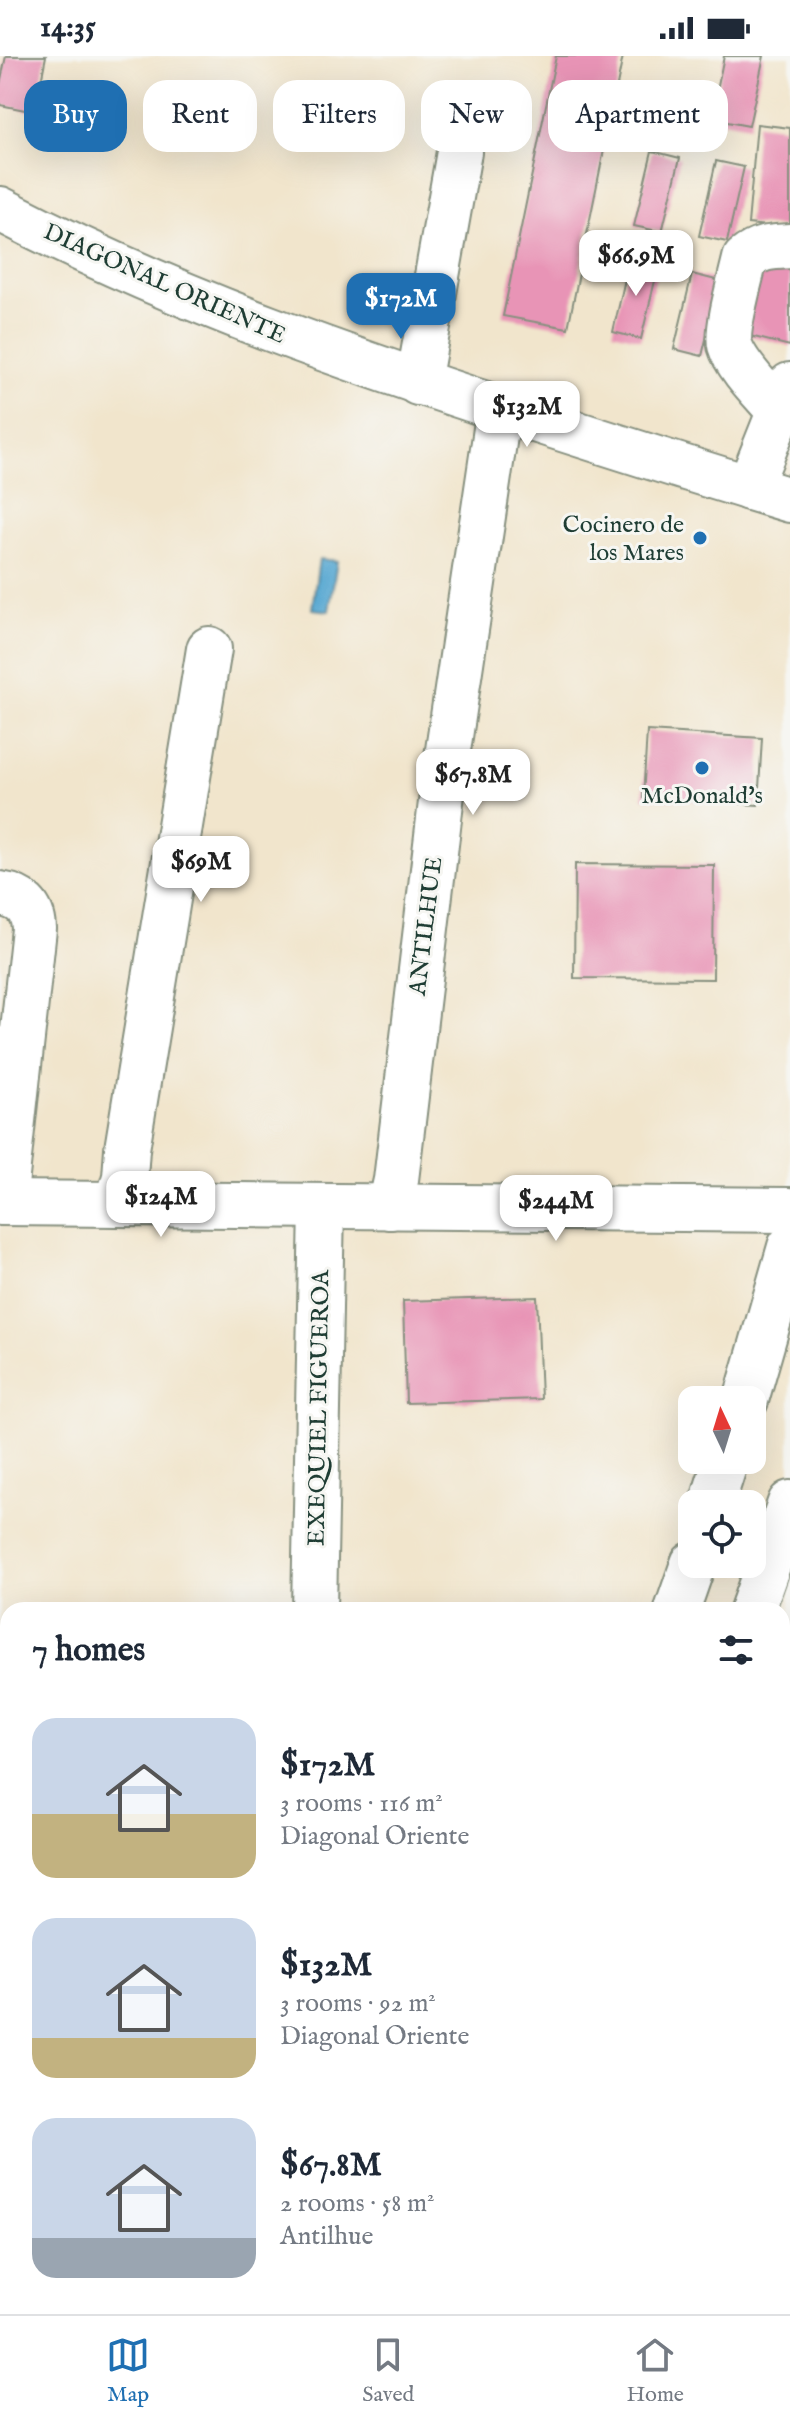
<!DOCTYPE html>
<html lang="en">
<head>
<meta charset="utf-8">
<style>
	:root { --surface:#fff; --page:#f2f2f3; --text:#1f2937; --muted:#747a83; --line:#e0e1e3; --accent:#1f6fb2 }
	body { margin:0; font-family:"IM FELL English",serif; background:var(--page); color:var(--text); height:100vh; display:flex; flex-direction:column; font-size:30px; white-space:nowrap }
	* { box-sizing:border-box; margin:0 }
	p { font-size:26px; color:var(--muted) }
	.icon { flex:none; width:44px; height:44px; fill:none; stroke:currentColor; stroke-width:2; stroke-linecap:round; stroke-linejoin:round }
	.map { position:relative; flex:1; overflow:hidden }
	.side { position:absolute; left:0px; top:1546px; width:790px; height:712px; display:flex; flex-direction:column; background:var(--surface); border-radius:24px 24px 0 0; box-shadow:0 8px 32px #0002 }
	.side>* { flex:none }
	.hud { position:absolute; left:24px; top:24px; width:742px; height:72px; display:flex; gap:16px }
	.needle { width:52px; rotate:356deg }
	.fabs { position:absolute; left:678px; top:1330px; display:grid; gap:16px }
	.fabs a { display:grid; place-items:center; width:88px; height:88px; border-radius:16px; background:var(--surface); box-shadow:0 8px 32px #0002; font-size:40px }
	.price { position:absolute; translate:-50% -68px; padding:0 18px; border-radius:16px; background:#fff; color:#222; font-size:26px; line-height:52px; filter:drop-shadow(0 2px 4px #0008) }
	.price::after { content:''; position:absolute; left:50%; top:48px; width:24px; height:18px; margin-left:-12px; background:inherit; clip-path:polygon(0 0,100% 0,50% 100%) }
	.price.selected { background:var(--accent); color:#fff }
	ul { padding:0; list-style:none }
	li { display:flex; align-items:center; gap:24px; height:200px; padding:0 32px }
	li span { display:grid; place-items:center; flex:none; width:224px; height:160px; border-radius:24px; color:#555 }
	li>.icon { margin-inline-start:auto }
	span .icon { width:96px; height:96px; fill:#fffc; stroke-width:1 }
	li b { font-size:34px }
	h2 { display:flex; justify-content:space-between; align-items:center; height:96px; padding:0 32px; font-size:34px }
	.tag { padding:0 28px; border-radius:24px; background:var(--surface); box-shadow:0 8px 32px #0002; font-size:28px; line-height:72px }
	.tag.selected { background:var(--accent); color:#fff }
	.status { display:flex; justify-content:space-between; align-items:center; height:56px; padding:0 40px; background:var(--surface); direction:ltr }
	.status svg { height:22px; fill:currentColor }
	.dock { display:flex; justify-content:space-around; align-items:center; height:112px; border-top:2px solid var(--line); background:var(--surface); font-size:22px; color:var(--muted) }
	.dock a { display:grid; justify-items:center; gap:4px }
	.dock .selected { color:var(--accent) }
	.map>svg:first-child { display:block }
	.water { fill:#57a7d1; stroke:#3b7282; stroke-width:2 }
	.building { fill:#e894b6 }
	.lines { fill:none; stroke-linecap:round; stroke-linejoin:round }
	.minor-casing { stroke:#889180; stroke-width:48 }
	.major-casing { stroke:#889180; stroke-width:48 }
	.minor { stroke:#fff; stroke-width:44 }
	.major { stroke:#fff; stroke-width:44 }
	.poi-dot { fill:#1f6fb2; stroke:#f6f6f2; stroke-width:3 }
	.labels { text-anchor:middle; stroke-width:6; stroke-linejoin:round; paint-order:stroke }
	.street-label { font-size:24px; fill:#1f3d34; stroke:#f6f6f2 }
	.poi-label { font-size:24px; fill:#1f3d34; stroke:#f6f6f2; text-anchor:end }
</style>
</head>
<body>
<div class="status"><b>14:35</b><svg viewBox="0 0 49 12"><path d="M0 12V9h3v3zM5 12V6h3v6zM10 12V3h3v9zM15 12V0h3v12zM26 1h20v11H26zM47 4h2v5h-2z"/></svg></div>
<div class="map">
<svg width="790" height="2258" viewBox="0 0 790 2258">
	<rect width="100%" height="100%" fill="#f6f6f2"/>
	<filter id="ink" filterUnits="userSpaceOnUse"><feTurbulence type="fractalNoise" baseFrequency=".0125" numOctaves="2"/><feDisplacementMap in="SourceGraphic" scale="16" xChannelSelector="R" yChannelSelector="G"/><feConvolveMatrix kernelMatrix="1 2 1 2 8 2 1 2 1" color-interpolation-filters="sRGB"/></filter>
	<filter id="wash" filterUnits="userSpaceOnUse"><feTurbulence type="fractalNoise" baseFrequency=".006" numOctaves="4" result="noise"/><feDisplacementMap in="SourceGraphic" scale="32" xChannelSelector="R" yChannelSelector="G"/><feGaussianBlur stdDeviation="1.8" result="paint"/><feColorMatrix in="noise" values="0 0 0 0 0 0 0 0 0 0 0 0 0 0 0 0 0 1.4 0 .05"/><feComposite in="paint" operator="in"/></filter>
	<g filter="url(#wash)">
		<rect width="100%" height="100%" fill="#f1e5cc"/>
		<polygon class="water" points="319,503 337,505 329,555 312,553"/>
		<g id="blocks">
			<g class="building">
				<polygon points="6,0 46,0 35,56 0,49 0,28"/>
				<polygon points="556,0 623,0 568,272 503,260"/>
				<polygon points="724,0 764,0 749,70 711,63"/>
				<polygon points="757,68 790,72 790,172 748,168"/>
				<polygon points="652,95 680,102 662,176 634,170"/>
				<polygon points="716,105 744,111 727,186 699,180"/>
				<polygon points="758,194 790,202 790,290 738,277"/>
				<polygon points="630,201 659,208 641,283 613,276"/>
				<polygon points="692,218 720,225 702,300 674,293"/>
				<polygon points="647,675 762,682 758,749 643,742"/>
				<polygon points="575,808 714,809 713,923 574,922"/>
				<polygon points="537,1241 541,1343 406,1347 403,1245"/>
				<rect x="0" y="1685" width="8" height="115"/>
				<rect x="0" y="2134" width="8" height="86"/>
			</g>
		</g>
	</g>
	<g filter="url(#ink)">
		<use href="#blocks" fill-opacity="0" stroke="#889180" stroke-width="2"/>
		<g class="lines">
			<defs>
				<g id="minor">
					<polyline points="418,327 459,96"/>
					<path d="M779 355C765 338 736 310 730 289 726 273 741 221 745 203 759 191 773 191 790 190"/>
					<polyline points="749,432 790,329"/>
					<path d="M0 838C21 841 33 851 34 873L4 1147"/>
					<polyline points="117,1148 125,1121 127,1093 209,593"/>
					<polyline points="390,1151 396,1124 444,721 499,353"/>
					<polyline points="314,1554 322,1151"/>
					<polyline points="0,1603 8,1603"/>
					<polyline points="782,1664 790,1644"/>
					<polyline points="0,2059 8,2059"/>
					<polyline points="782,2245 790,2244"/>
					<polyline points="295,2258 295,2250"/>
					<polyline points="584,2258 702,2250"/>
				</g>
				<g id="major">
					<path d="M0 153C177 245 357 307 547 368 628 394 709 420 790 444"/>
					<polyline points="0,1147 790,1154"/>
					<polyline points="746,1344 790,1191"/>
					<polyline points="712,1448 726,1404"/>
					<polyline points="677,1554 693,1508"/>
					<polyline points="752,1554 790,1447"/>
					<polyline points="362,2258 372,2250"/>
					<polyline points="416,2258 419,2250"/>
					<polyline points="487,2258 491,2250"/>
					<polyline points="572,2258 573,2250"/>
				</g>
			</defs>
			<use href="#minor" class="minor-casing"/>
			<use href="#major" class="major-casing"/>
			<use href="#minor" class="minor"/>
			<use href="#major" class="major"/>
		</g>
	</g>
	<g class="poi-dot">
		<circle cx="700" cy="482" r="8"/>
		<circle cx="702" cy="712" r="8"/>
	</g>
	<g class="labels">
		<g class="street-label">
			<text transform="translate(165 227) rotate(24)" y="8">DIAGONAL ORIENTE</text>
			<text transform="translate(425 870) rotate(-83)" y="8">ANTILHUE</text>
			<text transform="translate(318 1352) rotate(-89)" y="8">EXEQUIEL FIGUEROA</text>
		</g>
		<g class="poi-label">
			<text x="684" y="476">Cocinero de<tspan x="684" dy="28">los Mares</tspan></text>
			<text x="702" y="747" text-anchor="middle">McDonald's</text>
		</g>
	</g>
</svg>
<div class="fabs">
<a><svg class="needle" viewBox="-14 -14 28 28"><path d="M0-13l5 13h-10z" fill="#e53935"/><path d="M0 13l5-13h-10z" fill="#747a83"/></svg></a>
<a><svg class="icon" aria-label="locate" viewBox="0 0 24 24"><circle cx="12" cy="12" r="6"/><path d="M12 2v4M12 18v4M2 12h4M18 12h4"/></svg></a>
</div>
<b class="price" style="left:636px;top:242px">$66.9M</b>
<b class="price selected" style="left:401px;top:285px">$172M</b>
<b class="price" style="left:527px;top:393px">$132M</b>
<b class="price" style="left:473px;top:761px">$67.8M</b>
<b class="price" style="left:201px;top:848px">$69M</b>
<b class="price" style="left:161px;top:1183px">$124M</b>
<b class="price" style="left:556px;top:1187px">$244M</b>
<div class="hud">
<a class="tag selected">Buy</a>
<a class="tag">Rent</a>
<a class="tag">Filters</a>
<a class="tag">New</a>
<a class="tag">Apartment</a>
</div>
<section class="side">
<h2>7 homes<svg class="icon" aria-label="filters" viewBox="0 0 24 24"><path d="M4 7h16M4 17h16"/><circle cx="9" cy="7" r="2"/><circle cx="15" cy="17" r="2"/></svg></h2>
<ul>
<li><span style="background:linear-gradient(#c9d6e8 60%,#c2b280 0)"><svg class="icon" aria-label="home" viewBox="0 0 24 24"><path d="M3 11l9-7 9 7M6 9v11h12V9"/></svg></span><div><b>$172M</b><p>3 rooms · 116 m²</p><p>Diagonal Oriente</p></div></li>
<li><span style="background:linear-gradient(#c9d6e8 75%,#c2b280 0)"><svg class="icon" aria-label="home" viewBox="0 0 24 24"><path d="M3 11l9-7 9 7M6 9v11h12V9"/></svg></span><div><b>$132M</b><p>3 rooms · 92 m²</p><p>Diagonal Oriente</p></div></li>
<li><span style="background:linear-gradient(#c9d6e8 75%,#9aa5b1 0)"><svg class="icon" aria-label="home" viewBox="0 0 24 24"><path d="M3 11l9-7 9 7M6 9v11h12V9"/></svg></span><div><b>$67.8M</b><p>2 rooms · 58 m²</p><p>Antilhue</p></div></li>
</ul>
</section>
</div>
<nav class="dock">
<a class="selected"><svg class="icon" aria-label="map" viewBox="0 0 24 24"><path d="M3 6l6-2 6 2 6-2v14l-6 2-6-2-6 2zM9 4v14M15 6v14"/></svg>Map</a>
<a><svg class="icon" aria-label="saved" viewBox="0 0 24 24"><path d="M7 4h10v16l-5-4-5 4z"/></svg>Saved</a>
<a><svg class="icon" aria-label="home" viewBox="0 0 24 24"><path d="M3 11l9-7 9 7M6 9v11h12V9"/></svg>Home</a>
</nav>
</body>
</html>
